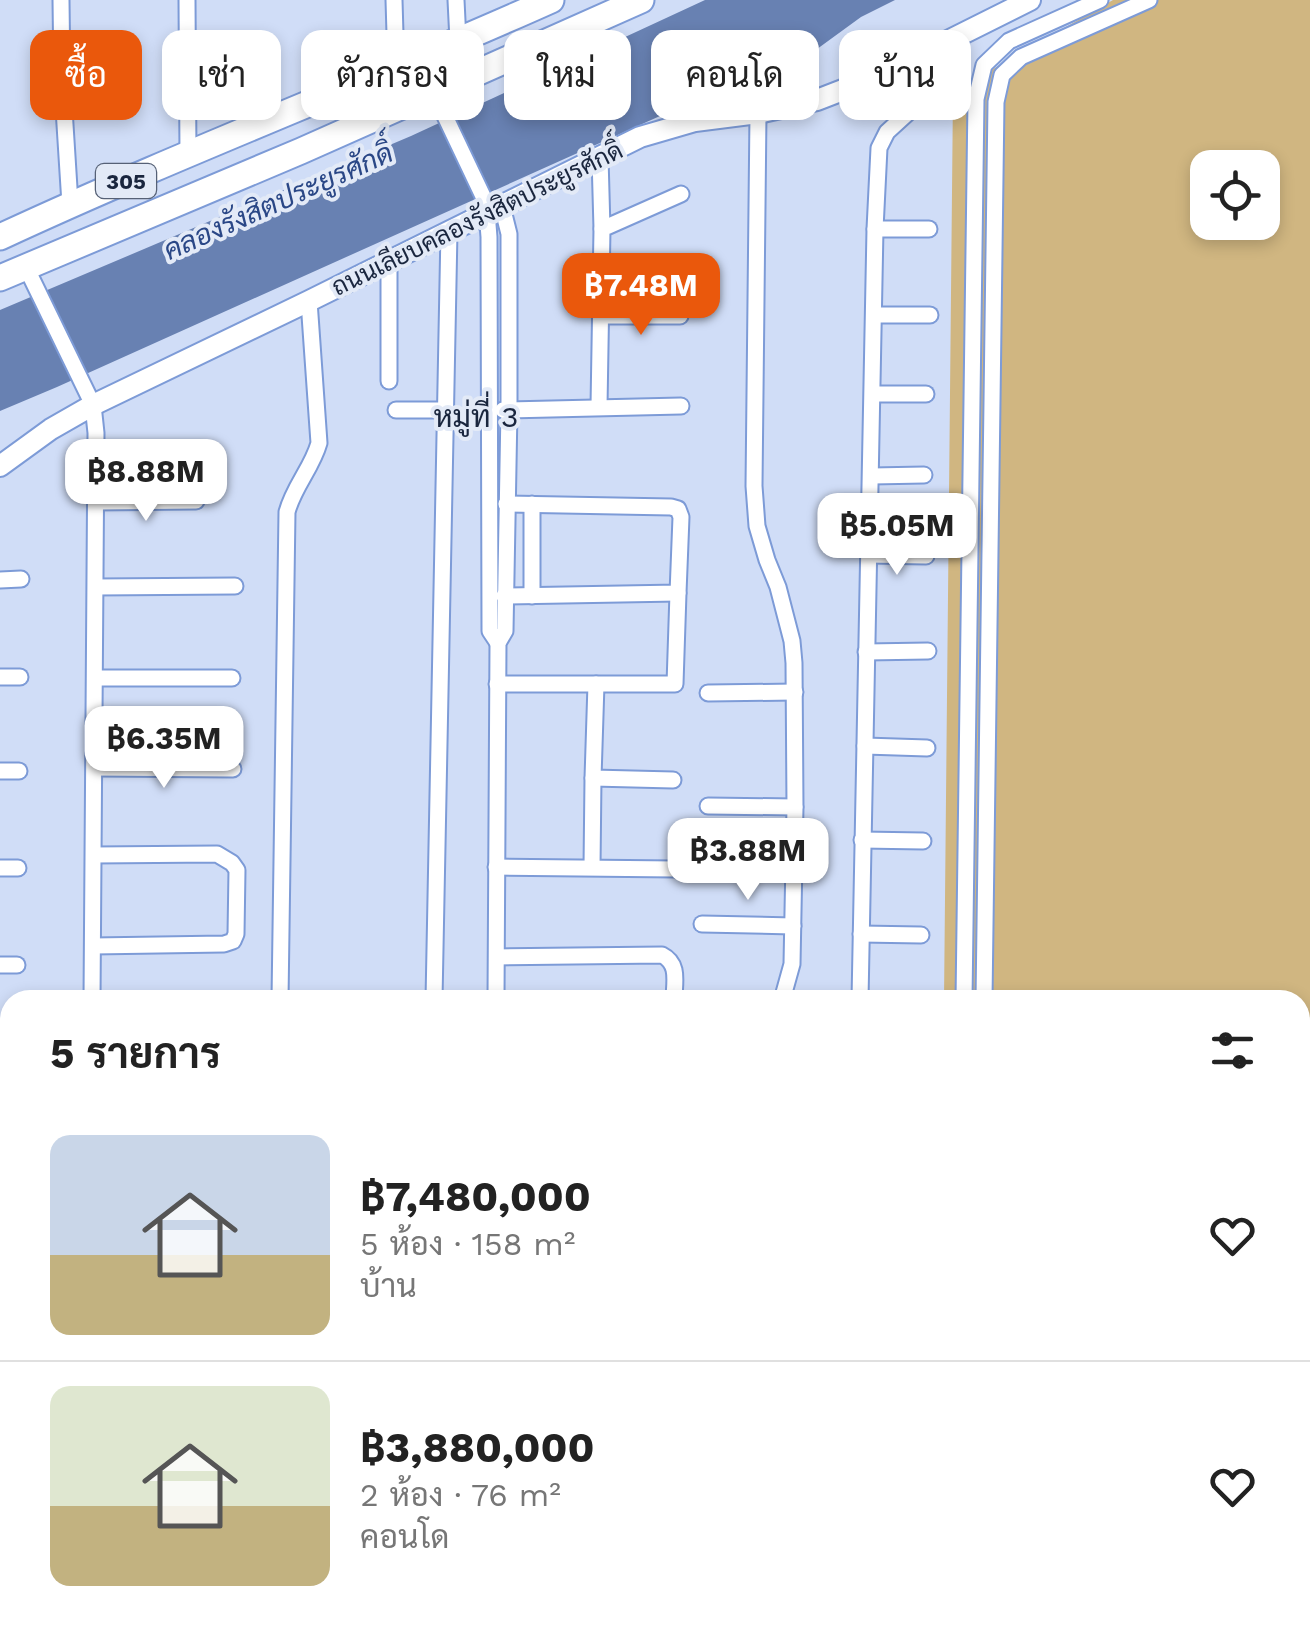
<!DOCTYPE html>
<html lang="th">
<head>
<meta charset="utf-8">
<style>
	:root { --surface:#fff; --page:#f6f6f6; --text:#222; --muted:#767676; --line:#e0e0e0; --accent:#ea580c }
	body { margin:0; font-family:"Work Sans",Sarabun,sans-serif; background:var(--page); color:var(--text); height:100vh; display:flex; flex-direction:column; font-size:38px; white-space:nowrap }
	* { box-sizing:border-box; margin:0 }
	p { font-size:32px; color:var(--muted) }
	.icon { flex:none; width:55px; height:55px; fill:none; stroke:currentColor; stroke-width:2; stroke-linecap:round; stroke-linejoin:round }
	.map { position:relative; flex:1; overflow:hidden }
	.details { position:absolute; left:0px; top:990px; width:1310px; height:640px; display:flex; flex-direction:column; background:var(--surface); border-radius:30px 30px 0 0; box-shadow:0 5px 15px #0003 }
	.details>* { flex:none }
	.banner { position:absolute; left:30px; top:30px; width:1250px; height:90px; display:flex; gap:20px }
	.fabs { position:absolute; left:1190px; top:150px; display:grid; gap:20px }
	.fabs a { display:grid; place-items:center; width:90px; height:90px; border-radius:20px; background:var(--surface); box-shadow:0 5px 15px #0003; font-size:50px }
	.price { position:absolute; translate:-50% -85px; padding:0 22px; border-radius:20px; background:#fff; color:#222; font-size:32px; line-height:65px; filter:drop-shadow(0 2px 5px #0008) }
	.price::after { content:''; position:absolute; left:50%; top:60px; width:30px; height:22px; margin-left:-15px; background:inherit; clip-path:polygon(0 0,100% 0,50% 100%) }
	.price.selected { background:var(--accent); color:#fff }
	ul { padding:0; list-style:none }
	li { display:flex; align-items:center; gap:30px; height:250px; padding:0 50px }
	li+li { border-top:2px solid var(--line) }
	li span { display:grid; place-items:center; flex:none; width:280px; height:200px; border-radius:20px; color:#555 }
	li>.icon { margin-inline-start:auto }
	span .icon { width:120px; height:120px; fill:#fffc; stroke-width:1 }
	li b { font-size:42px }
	h2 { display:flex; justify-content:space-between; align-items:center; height:120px; padding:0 50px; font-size:42px }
	.pill { padding:0 35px; border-radius:20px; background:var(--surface); box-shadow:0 5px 15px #0003; font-size:35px; line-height:90px }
	.pill.selected { background:var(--accent); color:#fff }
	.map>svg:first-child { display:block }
	.green { fill:#d0b681; fill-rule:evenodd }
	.water { fill:#6881b2 }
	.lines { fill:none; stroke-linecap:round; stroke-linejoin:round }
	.minor-casing { stroke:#7d9bd7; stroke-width:19 }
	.tertiary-casing { stroke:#7d9bd7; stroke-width:24 }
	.primary-casing { stroke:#7d9bd7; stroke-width:29 }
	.minor { stroke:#fff; stroke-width:15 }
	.tertiary { stroke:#fff; stroke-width:20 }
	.primary { stroke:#fff; stroke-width:25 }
	.labels { text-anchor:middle; stroke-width:8; stroke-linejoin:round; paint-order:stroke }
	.shield { fill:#e3eaf7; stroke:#566176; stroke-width:2.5 }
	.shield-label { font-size:22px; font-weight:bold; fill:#1a263e }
	.street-label { font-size:25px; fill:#1a263e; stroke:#e3eaf7 }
	.water-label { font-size:28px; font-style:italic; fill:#2a4786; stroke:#e3eaf7 }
	.quarter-label { font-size:30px; fill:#1a263e; stroke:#e3eaf7 }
</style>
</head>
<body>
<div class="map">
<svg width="1310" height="1630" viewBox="0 0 1310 1630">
	<rect width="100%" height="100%" fill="#d0ddf7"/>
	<path class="green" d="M1113 0H1310V1630H938V1620H1300V1000H944L953 92ZM1208 168H1262V222H1208Z"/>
	<polygon class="water" points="705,0 895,0 861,17 791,68 660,116 57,387 0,411 0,310 411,136"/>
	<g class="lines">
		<defs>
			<g id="minor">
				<polyline points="61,0 62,77 70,204"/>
				<polyline points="187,0 188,155"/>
				<polyline points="394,0 396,68"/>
				<polyline points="456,0 458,41"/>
				<polyline points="434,93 490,211"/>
				<polyline points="758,113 754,486 757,526 767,560 778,587 792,641 794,663 795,807 792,964 782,1000"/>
				<polyline points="600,157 602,229"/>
				<polyline points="487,212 489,237 490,631 498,643"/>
				<polyline points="875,229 929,229"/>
				<polyline points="26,267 93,405 96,433 92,1000"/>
				<polyline points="874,315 930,315"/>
				<polyline points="601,316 680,316"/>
				<polyline points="389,381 389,260"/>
				<polyline points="873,394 926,394"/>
				<polyline points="599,406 602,229 681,194"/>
				<polyline points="396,410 445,410"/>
				<polyline points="503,410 681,406"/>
				<polyline points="872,476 924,475"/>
				<polyline points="96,502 196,501"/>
				<polyline points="532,504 532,596"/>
				<polyline points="869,555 926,556"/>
				<polyline points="0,580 21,579"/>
				<polyline points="96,587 235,586"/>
				<polyline points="504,596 678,593 681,517 678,509 671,507 506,504"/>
				<polyline points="866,652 928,651"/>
				<polyline points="0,677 20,677"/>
				<polyline points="96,678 232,678"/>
				<polyline points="497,684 675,684 678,593"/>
				<polyline points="596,684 593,778 673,780"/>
				<polyline points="708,693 795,692"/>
				<polyline points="865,746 927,748"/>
				<polyline points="95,768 233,769"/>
				<polyline points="0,771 19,771"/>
				<polyline points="708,806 795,807"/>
				<polyline points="862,840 923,841"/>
				<polyline points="496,867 675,869"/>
				<polyline points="592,867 593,778"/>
				<polyline points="0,868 18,868"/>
				<polyline points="702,924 793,926"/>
				<polyline points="861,934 921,935"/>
				<polyline points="93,946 224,944 233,941 236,934 237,870 232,863 217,854 94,855"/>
				<path d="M497 957 662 955C680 964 674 983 674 1000"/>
				<polyline points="0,965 17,965"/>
				<path d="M280 1000 287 512C294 486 312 468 319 443L309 301"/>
				<polyline points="434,1000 449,231"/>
				<polyline points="496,1000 498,643 505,631 509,410 509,234 502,206"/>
				<polyline points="860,1000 875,229 879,148 887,132 910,111 910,64"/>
				<polyline points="964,1000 976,99 984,65 1009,41 1100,0"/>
				<polyline points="984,1000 996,102 1002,75 1021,57 1149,0"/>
				<polyline points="0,1059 10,1059"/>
				<polyline points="0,1155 10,1155"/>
				<polyline points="0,1346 10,1346"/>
				<polyline points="0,1358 10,1371"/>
				<polyline points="516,1620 516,1630"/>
				<polyline points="668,1620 668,1630"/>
				<polyline points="18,1630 18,1620"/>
				<polyline points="84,1630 133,1630"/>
				<polyline points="214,1630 219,1628 222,1620"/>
				<polyline points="271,1630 271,1620"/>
				<polyline points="487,1630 487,1620"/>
				<polyline points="703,1630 703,1620"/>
				<polyline points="854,1630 855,1620"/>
				<polyline points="956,1630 956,1620"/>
				<polyline points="976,1630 976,1620"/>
			</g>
			<polyline id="tertiary" points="0,466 51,429 93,405 309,301 640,137 695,121 758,113 817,100 910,64 930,50 1030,0"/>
			<g id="primary">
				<path d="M0 237C181 153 368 82 551 0"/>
				<polyline points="0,278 301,151 641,0"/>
			</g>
		</defs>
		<use href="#minor" class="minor-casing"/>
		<use href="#tertiary" class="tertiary-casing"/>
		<use href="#primary" class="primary-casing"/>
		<use href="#minor" class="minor"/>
		<use href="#tertiary" class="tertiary"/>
		<use href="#primary" class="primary"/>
	</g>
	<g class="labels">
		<rect class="shield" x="96" y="164" width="60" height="34" rx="8"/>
		<g class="shield-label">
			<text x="126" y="189">305</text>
		</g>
		<g class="street-label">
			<text transform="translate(477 218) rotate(-26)" y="9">ถนนเลียบคลองรังสิตประยูรศักดิ์</text>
		</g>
		<g class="water-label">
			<text transform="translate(278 201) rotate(-24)" y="10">คลองรังสิตประยูรศักดิ์</text>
		</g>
		<g class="quarter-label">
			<text x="476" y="427">หมู่ที่ 3</text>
		</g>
	</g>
</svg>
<div class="fabs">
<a><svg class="icon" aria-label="locate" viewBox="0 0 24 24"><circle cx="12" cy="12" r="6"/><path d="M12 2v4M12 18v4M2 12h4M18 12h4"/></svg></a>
</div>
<b class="price selected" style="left:641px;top:338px">฿7.48M</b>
<b class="price" style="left:146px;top:524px">฿8.88M</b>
<b class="price" style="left:897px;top:578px">฿5.05M</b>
<b class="price" style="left:164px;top:791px">฿6.35M</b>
<b class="price" style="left:748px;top:903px">฿3.88M</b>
<div class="banner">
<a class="pill selected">ซื้อ</a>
<a class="pill">เช่า</a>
<a class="pill">ตัวกรอง</a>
<a class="pill">ใหม่</a>
<a class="pill">คอนโด</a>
<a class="pill">บ้าน</a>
</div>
<section class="details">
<h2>5 รายการ<svg class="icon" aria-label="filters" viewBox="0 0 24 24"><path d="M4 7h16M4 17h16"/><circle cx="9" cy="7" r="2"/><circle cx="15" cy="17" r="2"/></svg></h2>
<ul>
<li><span style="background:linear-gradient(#c9d6e8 60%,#c2b280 0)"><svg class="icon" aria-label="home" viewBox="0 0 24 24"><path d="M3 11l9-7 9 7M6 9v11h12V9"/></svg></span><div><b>฿7,480,000</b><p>5 ห้อง · 158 m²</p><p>บ้าน</p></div><svg class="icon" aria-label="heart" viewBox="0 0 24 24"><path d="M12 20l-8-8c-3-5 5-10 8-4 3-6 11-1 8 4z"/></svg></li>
<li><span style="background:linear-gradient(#dfe7d0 60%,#c2b280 0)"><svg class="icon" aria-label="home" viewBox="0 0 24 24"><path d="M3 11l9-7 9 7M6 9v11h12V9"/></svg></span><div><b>฿3,880,000</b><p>2 ห้อง · 76 m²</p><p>คอนโด</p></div><svg class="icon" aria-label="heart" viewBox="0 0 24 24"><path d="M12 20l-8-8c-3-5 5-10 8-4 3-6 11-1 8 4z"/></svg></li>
</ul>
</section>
</div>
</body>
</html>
